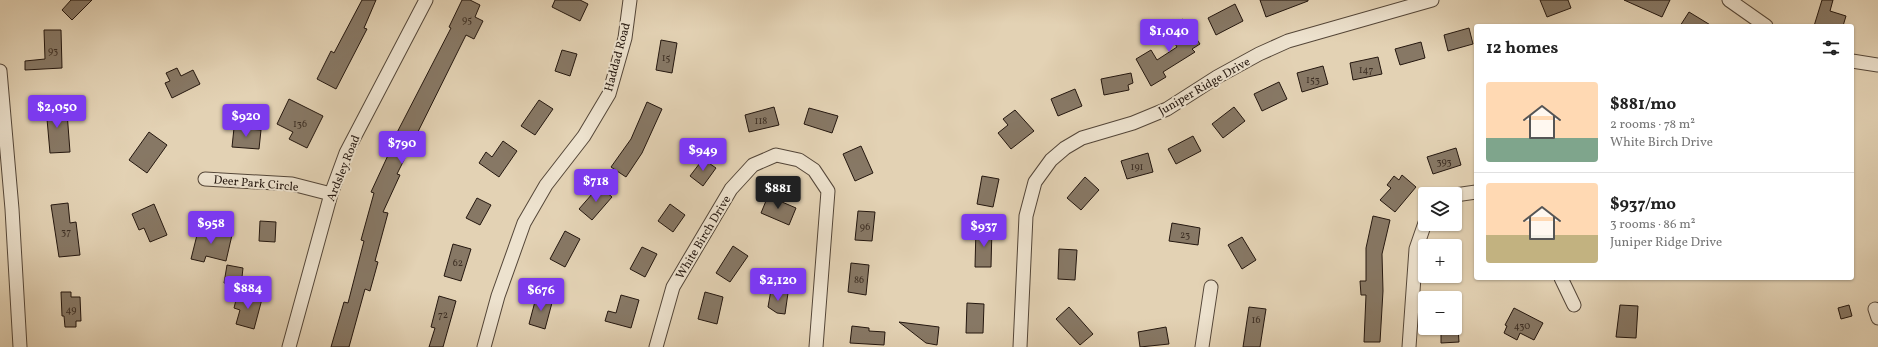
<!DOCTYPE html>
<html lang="en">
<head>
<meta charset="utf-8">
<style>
	:root { --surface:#fff; --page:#f2f2f2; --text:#222; --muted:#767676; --line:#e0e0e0; --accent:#7c3aed }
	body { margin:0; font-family:Vollkorn,serif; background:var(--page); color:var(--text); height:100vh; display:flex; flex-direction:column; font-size:15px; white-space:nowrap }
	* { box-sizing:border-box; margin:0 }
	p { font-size:13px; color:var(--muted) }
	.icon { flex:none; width:22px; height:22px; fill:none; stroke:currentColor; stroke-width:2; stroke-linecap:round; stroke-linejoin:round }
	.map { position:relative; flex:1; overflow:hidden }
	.details { position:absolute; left:1474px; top:24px; width:380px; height:256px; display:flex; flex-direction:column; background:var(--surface); border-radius:4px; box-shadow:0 1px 3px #0004 }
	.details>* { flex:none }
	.controls { position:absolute; left:1418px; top:187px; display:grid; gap:8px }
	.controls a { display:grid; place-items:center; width:44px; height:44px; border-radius:4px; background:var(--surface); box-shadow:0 1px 3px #0004; font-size:20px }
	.price { position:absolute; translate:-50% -34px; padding:0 9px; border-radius:4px; background:var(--accent); color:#fff; font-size:13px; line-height:26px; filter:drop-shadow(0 1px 2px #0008) }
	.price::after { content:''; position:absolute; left:50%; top:24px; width:12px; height:9px; margin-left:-6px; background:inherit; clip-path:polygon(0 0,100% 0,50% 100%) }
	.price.current { background:#222; color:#fff }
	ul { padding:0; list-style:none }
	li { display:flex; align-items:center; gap:12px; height:100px; padding:0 12px }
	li+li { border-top:1px solid var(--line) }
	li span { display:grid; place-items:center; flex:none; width:112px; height:80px; border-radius:4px; color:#555 }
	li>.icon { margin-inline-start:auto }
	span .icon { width:48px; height:48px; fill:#fffc; stroke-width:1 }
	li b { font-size:17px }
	h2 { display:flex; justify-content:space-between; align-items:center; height:48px; padding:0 12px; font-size:17px }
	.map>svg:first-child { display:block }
	.building { fill:#877865; stroke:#24170f }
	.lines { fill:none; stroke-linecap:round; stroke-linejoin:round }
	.minor-casing { stroke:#544638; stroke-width:15 }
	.minor { stroke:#ede2ce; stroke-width:13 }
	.labels { text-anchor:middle; stroke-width:4; stroke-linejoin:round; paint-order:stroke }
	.number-label { font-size:10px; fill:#3d2f24 }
	.street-label { font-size:12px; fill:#24170f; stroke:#ede2ce }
</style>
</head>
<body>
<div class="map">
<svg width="1878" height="347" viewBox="0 0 1878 347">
	<rect width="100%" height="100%" fill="#e3d2b4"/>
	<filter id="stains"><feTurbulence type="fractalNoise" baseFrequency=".005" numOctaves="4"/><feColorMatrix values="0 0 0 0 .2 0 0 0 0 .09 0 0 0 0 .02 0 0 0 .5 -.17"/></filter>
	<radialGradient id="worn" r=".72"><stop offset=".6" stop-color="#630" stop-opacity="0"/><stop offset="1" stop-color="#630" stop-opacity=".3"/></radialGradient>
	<g class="building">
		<polygon points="71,0 92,0 72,20 62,10"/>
		<polygon points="362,0 376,0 364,28 367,29 336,89 317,79 331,51 334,53"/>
		<polygon points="462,0 470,0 480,5 475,17 483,21 474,39 466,35 397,174 400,175 383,212 388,213 375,261 378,262 370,291 365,289 349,347 331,347 344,302 348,303 364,241 361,240 374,193 371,192 390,151 388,150 451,28 449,27"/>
		<polygon points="555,0 580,0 588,4 580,21 552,7"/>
		<polygon points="1260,0 1308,0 1308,1 1266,17"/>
		<polygon points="1540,0 1568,0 1571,8 1547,17"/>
		<polygon points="1624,0 1670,0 1662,17"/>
		<polygon points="1822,0 1833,0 1830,11 1846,16 1843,26 1814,26"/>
		<polygon points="1235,4 1243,21 1216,35 1208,18"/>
		<polygon points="1689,12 1712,26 1680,26"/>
		<polygon points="1183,19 1200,44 1192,49 1195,52 1163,72 1166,77 1151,86 1136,59 1151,50 1157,60 1177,47 1166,30"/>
		<polygon points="1469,28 1473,44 1448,51 1444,35"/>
		<polygon points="44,30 61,30 62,68 25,70 25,61 45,59"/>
		<polygon points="661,40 677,43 672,73 656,70"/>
		<polygon points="1421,42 1425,58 1400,65 1395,49"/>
		<polygon points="562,50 577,54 570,76 555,71"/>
		<polygon points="1378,57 1382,74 1353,80 1350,63"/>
		<polygon points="1323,66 1328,84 1302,92 1297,73"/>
		<polygon points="177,68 181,76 193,70 200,84 172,98 165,83 170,81 166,73"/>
		<polygon points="1131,73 1133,83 1128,85 1129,90 1104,95 1101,79"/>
		<polygon points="1279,82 1287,99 1262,111 1254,94"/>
		<polygon points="1075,89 1082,106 1058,116 1051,99"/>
		<polygon points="289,99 323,116 307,148 289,139 293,132 277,124"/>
		<polygon points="539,100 553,109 535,135 521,126"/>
		<polygon points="647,102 662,109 642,153 626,177 611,167 631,139"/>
		<polygon points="60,105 61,112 67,112 70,152 50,153 47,119 41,120 40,107"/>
		<polygon points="774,107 779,125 749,132 745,115"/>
		<polygon points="1234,107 1245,121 1223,138 1212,124"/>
		<polygon points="809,108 838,116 832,133 804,124"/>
		<polygon points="1015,110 1034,131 1011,149 998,133 1008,125 1003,119"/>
		<polygon points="234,128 261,130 259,149 232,147"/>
		<polygon points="149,132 167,145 147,173 129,160"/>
		<polygon points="1193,136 1201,151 1176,164 1168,149"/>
		<polygon points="503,141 517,151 499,177 479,163 486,152 492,157"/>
		<polygon points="861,146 873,173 855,181 843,154"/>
		<polygon points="1456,148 1461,165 1433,174 1427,157"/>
		<polygon points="1148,153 1153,172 1127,179 1121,161"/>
		<polygon points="703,159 716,168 703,186 690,176"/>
		<polygon points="1402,175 1416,187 1395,212 1380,200 1391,188 1387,185 1394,176 1399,180"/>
		<polygon points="982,176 999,179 993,207 977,204"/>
		<polygon points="1085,177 1099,190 1081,210 1067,198"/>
		<polygon points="599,186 612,197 592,220 579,209"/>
		<polygon points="768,196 796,208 789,225 761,213"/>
		<polygon points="477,198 491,205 480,225 466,218"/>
		<polygon points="68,203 70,223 76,222 80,255 59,257 51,205"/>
		<polygon points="154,204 167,235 150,242 144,228 139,230 132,214"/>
		<polygon points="670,204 685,215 673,232 658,221"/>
		<polygon points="858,211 875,212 872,241 855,240"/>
		<polygon points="1373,216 1390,220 1382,254 1383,291 1380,342 1364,342 1366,295 1361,295 1360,281 1366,281 1366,248"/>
		<polygon points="260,221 276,222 275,242 259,241"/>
		<polygon points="1172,223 1200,228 1198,245 1169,241"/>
		<polygon points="199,227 232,235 226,261 206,256 204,262 191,259"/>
		<polygon points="976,228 992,228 991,267 975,267"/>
		<polygon points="565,231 580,239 565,267 550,259"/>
		<polygon points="1242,237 1256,260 1242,269 1228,245"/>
		<polygon points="453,244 471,249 461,281 444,276"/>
		<polygon points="733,246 748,256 730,282 716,273"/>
		<polygon points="642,247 657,254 645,277 630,269"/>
		<polygon points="1059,249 1077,250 1075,280 1058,279"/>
		<polygon points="851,263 869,265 866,295 848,292"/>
		<polygon points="227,265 243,268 241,286 224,283"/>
		<polygon points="771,290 788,293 785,314 777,313 768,307"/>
		<polygon points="61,292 71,292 71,297 80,297 81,321 76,321 76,327 65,327 64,316 62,316"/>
		<polygon points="238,292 262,299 254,329 236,324 240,310 234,308"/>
		<polygon points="705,292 723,297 717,324 698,319"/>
		<polygon points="537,294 553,299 545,329 529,324"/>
		<polygon points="621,295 639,300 631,328 605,321 608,311 616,313"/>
		<polygon points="439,296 456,301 443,347 429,347 435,328 431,327"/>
		<polygon points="967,303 984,304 983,333 966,333"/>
		<polygon points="1620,305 1638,306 1636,338 1616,337"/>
		<polygon points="1849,305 1852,316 1841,319 1838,308"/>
		<polygon points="1069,307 1093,334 1080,345 1056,319"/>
		<polygon points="1249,307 1266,309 1260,347 1243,347"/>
		<polygon points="1514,308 1543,323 1534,340 1520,333 1517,340 1504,333 1507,326 1505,325"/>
		<polygon points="899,322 939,327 937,345 926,343"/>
		<polygon points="852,326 869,328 869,331 885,332 884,345 850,343"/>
		<polygon points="1166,327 1169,344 1140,347 1138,332"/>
		<polygon points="1441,328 1458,328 1459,342 1441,343"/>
	</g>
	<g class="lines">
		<defs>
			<g id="minor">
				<polyline points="1729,0 1766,26"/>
				<polyline points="1852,61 1878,65"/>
				<polyline points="0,71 12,209 20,347"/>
				<polyline points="205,179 292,184 331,194"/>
				<polyline points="1455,195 1476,192"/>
				<polyline points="1561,278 1574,305"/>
				<polyline points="1875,309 1878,318"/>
				<polyline points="289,347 331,194 346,153 426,0"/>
				<polyline points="484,347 498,296 524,223 546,185 584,136 609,94 625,38 630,0"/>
				<polyline points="656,347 673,287 731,189 753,165 776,155 799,160 814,170 828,191 816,347"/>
				<polyline points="1020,347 1026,216 1035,182 1051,160 1065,148 1082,138 1133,123 1167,109 1217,77 1259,54 1288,41 1432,0"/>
				<polyline points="1202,347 1211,287"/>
				<polyline points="1409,347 1416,249 1425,223"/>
			</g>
		</defs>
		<use href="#minor" class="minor-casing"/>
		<use href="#minor" class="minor"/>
	</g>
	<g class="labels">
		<g class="number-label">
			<text x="467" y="23">95</text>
			<text x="53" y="54">93</text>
			<text x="666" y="61">15</text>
			<text x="1366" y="73">147</text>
			<text x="1313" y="83">153</text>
			<text x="761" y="124">118</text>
			<text x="300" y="127">136</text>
			<text x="1444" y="165">393</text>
			<text x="1137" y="170">191</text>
			<text x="865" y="230">96</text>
			<text x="66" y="235">37</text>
			<text x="1185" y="238">23</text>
			<text x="458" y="266">62</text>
			<text x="859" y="283">86</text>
			<text x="71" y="313">49</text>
			<text x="443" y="318">72</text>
			<text x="1256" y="323">16</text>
			<text x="1522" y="329">430</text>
		</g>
		<g class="street-label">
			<text transform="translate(617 57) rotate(-75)" y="4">Haddad Road</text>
			<text transform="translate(1204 86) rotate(-30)" y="4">Juniper Ridge Drive</text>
			<text transform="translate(343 168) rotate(-68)" y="4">Ardsley Road</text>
			<text transform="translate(256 183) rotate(5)" y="4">Deer Park Circle</text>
			<text transform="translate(703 237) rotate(-59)" y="4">White Birch Drive</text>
		</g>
	</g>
	<rect width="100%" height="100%" filter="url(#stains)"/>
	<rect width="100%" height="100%" fill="url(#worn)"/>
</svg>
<div class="controls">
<a><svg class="icon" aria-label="layers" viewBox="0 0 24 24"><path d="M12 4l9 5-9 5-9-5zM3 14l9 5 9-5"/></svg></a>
<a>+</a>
<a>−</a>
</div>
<b class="price" style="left:1169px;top:53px">$1,040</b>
<b class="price" style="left:57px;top:129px">$2,050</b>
<b class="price" style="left:246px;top:138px">$920</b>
<b class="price" style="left:402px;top:165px">$790</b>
<b class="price" style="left:703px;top:172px">$949</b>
<b class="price" style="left:596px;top:203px">$718</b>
<b class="price current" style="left:778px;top:210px">$881</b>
<b class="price" style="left:211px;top:245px">$958</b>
<b class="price" style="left:984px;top:248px">$937</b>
<b class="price" style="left:778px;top:302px">$2,120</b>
<b class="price" style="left:248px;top:310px">$884</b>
<b class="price" style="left:541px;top:312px">$676</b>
<section class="details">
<h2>12 homes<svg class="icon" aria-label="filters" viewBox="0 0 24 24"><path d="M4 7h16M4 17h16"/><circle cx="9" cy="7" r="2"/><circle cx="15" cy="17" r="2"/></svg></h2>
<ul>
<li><span style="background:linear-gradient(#ffd9b3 70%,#7fa58c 0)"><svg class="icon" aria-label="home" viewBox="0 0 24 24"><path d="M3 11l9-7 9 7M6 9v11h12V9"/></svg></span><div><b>$881/mo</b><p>2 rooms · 78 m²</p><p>White Birch Drive</p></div></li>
<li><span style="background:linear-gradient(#ffd9b3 65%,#c2b280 0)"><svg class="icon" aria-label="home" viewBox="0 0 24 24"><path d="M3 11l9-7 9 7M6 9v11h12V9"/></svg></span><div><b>$937/mo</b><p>3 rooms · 86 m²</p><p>Juniper Ridge Drive</p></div></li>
</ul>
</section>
</div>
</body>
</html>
